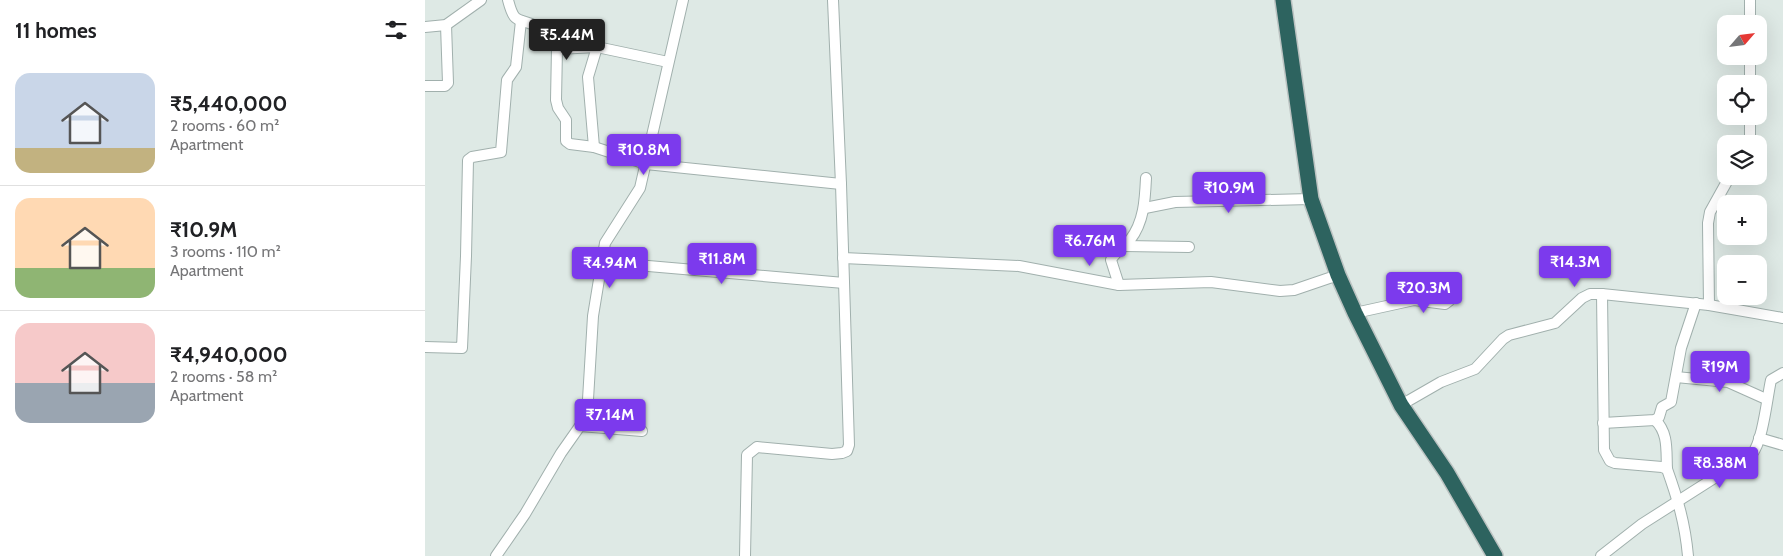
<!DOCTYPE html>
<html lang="en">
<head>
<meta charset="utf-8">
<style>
	:root { --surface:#fff; --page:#f2f2f2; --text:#202124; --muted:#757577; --line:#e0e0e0; --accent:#7c3aed }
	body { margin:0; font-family:Cabin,sans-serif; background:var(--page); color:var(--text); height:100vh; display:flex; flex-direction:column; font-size:19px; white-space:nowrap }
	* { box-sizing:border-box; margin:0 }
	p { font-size:16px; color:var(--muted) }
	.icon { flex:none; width:28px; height:28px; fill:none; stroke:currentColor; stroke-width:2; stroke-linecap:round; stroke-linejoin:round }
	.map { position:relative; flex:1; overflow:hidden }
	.panel { display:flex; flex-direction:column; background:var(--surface); width:425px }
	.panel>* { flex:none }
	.needle { width:32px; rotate:62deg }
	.tools { position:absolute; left:1292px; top:15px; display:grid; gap:10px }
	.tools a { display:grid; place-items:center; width:50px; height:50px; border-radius:10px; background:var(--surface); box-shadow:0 5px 20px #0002; font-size:25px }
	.price { position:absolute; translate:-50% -42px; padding:0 11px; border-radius:5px; background:var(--accent); color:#fff; font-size:16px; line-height:32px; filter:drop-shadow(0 1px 2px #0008) }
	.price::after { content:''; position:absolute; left:50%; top:30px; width:15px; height:11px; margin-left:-8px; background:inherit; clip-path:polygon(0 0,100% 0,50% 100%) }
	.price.selected { background:#222; color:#fff }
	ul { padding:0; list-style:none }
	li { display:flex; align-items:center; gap:15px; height:125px; padding:0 15px }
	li+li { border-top:1px solid var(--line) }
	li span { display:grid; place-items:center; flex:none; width:140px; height:100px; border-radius:15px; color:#555 }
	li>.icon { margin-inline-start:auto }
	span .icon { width:60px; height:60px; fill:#fffc; stroke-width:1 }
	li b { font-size:21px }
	h2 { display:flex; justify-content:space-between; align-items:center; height:60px; padding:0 15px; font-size:21px }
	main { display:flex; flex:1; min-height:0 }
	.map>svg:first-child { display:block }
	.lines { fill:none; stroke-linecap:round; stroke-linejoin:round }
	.minor-casing { stroke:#a1b0ad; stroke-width:12 }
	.highway-casing { stroke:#bcc3c2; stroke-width:18 }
	.minor { stroke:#fff; stroke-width:10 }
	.highway { stroke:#2d635f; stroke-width:15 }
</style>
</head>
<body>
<main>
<section class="panel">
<h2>11 homes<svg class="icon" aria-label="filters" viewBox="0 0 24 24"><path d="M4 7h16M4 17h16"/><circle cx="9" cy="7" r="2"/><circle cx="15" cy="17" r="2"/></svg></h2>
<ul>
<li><span style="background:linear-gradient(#c9d6e8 75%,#c2b280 0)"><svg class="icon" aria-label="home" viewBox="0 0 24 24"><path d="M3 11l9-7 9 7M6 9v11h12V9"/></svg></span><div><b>₹5,440,000</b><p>2 rooms · 60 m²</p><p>Apartment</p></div></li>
<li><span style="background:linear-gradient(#ffd9b3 70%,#8fb573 0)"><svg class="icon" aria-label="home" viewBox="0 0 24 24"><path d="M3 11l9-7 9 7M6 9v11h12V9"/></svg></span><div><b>₹10.9M</b><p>3 rooms · 110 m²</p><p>Apartment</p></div></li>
<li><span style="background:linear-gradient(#f6c9c9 60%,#9aa5b1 0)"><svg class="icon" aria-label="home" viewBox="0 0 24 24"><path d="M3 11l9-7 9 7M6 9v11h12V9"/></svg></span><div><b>₹4,940,000</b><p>2 rooms · 58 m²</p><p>Apartment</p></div></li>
</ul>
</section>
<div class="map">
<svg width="1358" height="556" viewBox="0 0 1358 556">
	<rect width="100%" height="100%" fill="#dee9e5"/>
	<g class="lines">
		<defs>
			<g id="minor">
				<path d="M83 0C90 27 93 16 113 27 120 31 126 42 132 49L172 47 243 62"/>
				<polyline points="1325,24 1325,0"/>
				<polyline points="0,27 21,25 56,0"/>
				<polyline points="132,49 131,100 133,108 141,120 141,141 145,144 169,147 221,164 416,184"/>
				<polyline points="1325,84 1325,56"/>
				<polyline points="0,86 20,86 23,83 21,25"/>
				<polyline points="1323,144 1325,141 1325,116"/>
				<polyline points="169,147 163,77 172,47"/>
				<polyline points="720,208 750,202 886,199"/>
				<polyline points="700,246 764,247"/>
				<polyline points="418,258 594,266 694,285 786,282 855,291 869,290 913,275"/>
				<polyline points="177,262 419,283"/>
				<path d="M694 285 686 260C690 252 699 247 705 240 719 222 720 200 721 178"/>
				<path d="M1177 294 1179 450 1185 461 1190 463 1237 467 1242 469C1253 500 1260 523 1263 556"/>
				<polyline points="1284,305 1283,223 1285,212 1305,176"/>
				<polyline points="930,313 989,300 1020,304 1024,301 1026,278"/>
				<polyline points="0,347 37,348 41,256 43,160 47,157 76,152 82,80 91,67 96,21"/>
				<polyline points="1251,377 1303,382 1341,399"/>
				<polyline points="976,405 1016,382 1050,369 1078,339 1084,335 1130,323 1157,298 1165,294 1177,294 1284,305 1358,318"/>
				<path d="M1230 420C1244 433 1241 452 1242 469"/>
				<polyline points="1178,423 1230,420 1234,417 1237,407 1246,402 1256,348 1271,303"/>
				<polyline points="155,426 217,431"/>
				<polyline points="1334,438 1358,445"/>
				<polyline points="71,556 100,514 136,453 162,416 168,316 180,243 215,188 258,0"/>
				<polyline points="320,556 322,455 332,447 407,454 417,453 422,451 424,445 416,184 408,0"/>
				<path d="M1176 556 1217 524 1327 454C1338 441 1342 398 1346 380L1358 373"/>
			</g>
			<polyline id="highway" points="858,0 886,199 913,275 930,313 976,405 1022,473 1070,556"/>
		</defs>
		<use href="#minor" class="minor-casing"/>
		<use href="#highway" class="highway-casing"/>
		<use href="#minor" class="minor"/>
		<use href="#highway" class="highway"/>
	</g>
</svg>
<div class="tools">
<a><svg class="needle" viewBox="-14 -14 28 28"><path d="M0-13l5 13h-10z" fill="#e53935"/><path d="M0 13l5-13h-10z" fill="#757577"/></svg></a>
<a><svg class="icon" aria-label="locate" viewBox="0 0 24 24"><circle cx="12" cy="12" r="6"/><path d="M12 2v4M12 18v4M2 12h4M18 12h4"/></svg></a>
<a><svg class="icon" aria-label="layers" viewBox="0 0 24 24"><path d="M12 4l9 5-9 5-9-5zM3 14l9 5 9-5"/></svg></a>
<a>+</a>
<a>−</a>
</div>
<b class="price selected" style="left:142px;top:61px">₹5.44M</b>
<b class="price" style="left:219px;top:176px">₹10.8M</b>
<b class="price" style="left:804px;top:214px">₹10.9M</b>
<b class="price" style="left:665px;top:267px">₹6.76M</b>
<b class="price" style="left:297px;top:285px">₹11.8M</b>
<b class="price" style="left:1150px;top:288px">₹14.3M</b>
<b class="price" style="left:185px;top:289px">₹4.94M</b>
<b class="price" style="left:999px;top:314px">₹20.3M</b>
<b class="price" style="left:1295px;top:393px">₹19M</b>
<b class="price" style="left:185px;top:441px">₹7.14M</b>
<b class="price" style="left:1295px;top:489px">₹8.38M</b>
</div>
</main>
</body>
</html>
